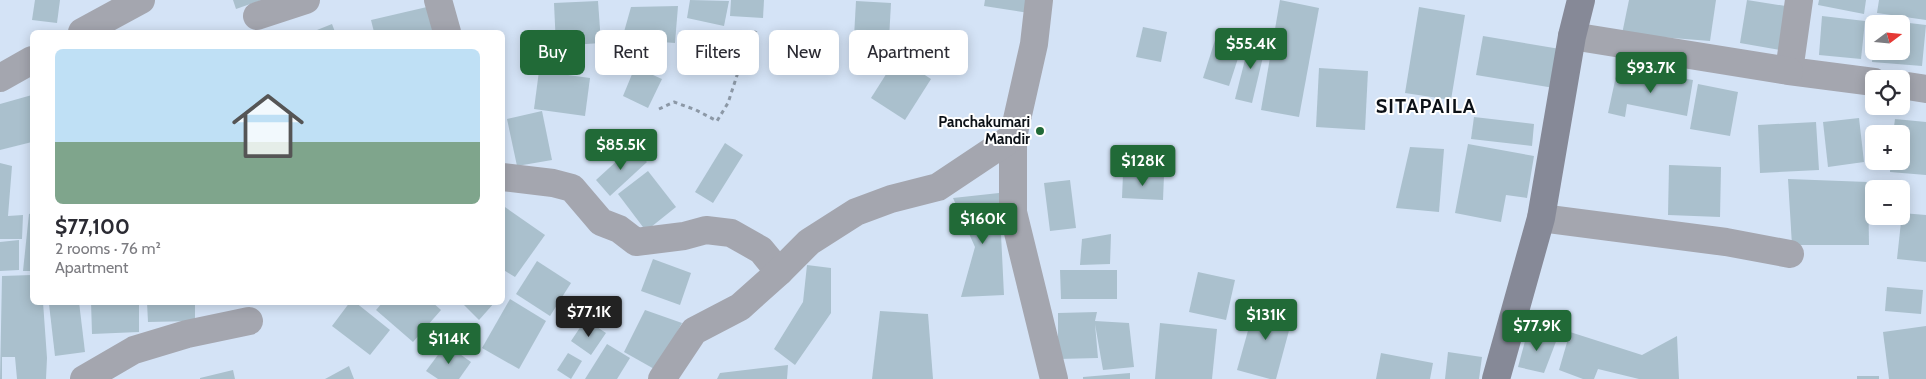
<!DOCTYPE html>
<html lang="en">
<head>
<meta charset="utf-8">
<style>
	:root { --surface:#fff; --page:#f2f2f3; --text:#2b2b33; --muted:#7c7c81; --line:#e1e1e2; --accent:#216a37 }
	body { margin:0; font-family:Cabin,sans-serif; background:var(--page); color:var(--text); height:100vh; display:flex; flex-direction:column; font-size:19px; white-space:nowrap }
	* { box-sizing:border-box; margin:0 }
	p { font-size:16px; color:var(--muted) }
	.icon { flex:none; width:28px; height:28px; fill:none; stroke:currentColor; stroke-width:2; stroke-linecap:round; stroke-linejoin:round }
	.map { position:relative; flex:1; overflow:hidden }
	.drawer { position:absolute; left:30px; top:30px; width:475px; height:275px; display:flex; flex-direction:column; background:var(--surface); border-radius:8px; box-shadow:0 2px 12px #0003 }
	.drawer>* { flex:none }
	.top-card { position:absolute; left:520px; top:30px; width:475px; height:45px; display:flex; gap:10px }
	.needle { width:32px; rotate:74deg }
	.tools { position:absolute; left:1865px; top:15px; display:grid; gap:10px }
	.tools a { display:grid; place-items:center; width:45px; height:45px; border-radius:8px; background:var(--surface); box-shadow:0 2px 12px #0003; font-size:25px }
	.price { position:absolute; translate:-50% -42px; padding:0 11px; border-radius:5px; background:var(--accent); color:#fff; font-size:16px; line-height:32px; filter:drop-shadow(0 1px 2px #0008) }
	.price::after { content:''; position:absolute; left:50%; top:30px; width:15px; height:11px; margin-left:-8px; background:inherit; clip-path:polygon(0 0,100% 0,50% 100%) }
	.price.current { background:#222; color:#fff }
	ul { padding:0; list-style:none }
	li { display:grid; align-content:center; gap:10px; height:265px; padding:0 25px }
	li+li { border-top:1px solid var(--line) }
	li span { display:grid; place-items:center; height:155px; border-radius:8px; color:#555 }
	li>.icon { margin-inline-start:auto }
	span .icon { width:90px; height:90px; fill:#fffc; stroke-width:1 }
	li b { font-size:21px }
	.tag { padding:0 18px; border-radius:8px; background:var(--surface); box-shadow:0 2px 12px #0003; font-size:18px; line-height:45px }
	.tag.current { background:var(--accent); color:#fff }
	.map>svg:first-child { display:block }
	.building { fill:#aac0cd }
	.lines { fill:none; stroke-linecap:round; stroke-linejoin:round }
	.path { stroke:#8c98a6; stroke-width:3; stroke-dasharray:4 4; stroke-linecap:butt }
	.street { stroke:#a4a6af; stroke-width:28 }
	.secondary { stroke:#868997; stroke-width:28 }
	.poi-dot { fill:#216a37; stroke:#fff; stroke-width:2 }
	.labels { text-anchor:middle; stroke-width:4; stroke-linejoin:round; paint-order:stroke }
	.poi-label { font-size:15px; font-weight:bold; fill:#0c1117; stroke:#fff; text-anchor:end }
	.district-label { font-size:20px; font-weight:bold; letter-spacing:1px; fill:#0c1117; stroke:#fff }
</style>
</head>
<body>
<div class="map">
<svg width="1926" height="379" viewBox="0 0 1926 379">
	<rect width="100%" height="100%" fill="#d4e3f6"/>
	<g class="building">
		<polygon points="35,0 60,0 57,23 32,20"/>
		<polygon points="233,0 262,0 236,9"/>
		<polygon points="690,0 729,1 724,26 687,18"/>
		<polygon points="731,0 764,0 763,18 730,16"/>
		<polygon points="985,0 1031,0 1029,13 984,6"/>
		<polygon points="1280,0 1319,8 1299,117 1261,110"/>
		<polygon points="1629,0 1716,0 1710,41 1622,34"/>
		<polygon points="1747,0 1792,7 1785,51 1740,43"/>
		<polygon points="1819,0 1866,0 1864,14 1818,5"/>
		<polygon points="1879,0 1926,0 1926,20 1877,13"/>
		<polygon points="598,1 601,43 556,46 554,3"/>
		<polygon points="856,1 891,3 889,39 854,37"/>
		<polygon points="678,6 675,43 622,39 631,7"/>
		<polygon points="427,7 433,32 374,32 371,20"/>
		<polygon points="1419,7 1465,15 1451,100 1405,93"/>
		<polygon points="1822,16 1865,21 1861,59 1819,55"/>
		<polygon points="1876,19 1926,25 1922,66 1872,62 1873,51 1901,51 1901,24 1875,24"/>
		<polygon points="332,24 335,32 312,32"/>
		<polygon points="1143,27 1167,32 1161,62 1136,57"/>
		<polygon points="1251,36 1267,40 1252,103 1235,99"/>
		<polygon points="1483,36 1560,49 1554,88 1476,75"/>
		<polygon points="1216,37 1242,46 1229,86 1203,78"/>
		<polygon points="897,57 931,79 905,120 871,98"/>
		<polygon points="635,67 662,79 648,108 623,96"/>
		<polygon points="1319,68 1368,71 1365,130 1316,127"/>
		<polygon points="1635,70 1693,80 1687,116 1627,104 1625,117 1608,113 1616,76 1633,80"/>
		<polygon points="539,71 590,78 585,116 534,109"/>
		<polygon points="1698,84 1738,92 1730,136 1690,129"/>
		<polygon points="32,95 32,142 0,150 0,104"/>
		<polygon points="542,111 552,160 517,166 507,119"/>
		<polygon points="1474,117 1534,124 1532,146 1471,139"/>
		<polygon points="1859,118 1864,162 1828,167 1823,122"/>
		<polygon points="1895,119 1926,122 1926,175 1890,172 1891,161 1901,161 1901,134 1893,134"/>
		<polygon points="1816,122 1819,170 1760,173 1758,125"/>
		<polygon points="725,143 743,155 713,203 695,192"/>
		<polygon points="1468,144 1534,156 1527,198 1506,195 1501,222 1455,213"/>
		<polygon points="632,147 647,162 610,196 596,180"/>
		<polygon points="1410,147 1444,149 1439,212 1396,208"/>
		<polygon points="0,163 12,166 8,216 23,215 22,239 0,239"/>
		<polygon points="1669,165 1721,167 1720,217 1668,215"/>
		<polygon points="648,171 676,207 646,231 618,194"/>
		<polygon points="1123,174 1164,175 1163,200 1122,198"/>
		<polygon points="1788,179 1868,182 1869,245 1792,245"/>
		<polygon points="1070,180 1076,228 1050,231 1044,183"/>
		<polygon points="999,193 1004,295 961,297 975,247 953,198"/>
		<polygon points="502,205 545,235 515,277 502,269"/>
		<polygon points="32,213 32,271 23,271 29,214"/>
		<polygon points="1902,213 1926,215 1926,262 1897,259"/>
		<polygon points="1111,234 1110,264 1080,265 1082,239"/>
		<polygon points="19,240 19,270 0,271 0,242"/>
		<polygon points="653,259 691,273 680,305 641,291"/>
		<polygon points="537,261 571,283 550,316 516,294"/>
		<polygon points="807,265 831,268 831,313 795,365 774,349 803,302"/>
		<polygon points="1060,270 1117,270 1117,299 1061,299"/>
		<polygon points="1198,272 1235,280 1226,320 1189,312"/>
		<polygon points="32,275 32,302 43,302 47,358 46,379 17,379 15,357 2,357 2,379 0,379 2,276"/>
		<polygon points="1887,287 1923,290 1921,314 1885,311"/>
		<polygon points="510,299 546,321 519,369 482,348"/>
		<polygon points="59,302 79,302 85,352 55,356 49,304"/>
		<polygon points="91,302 139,302 139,332 92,334"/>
		<polygon points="147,302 195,302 195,321 148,322"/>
		<polygon points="350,302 355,302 390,330 370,355 332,326"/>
		<polygon points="383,302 432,302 441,310 413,342 376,310"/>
		<polygon points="461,302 495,302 479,320"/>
		<polygon points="1256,302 1294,312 1276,379 1270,379 1237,370"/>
		<polygon points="645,310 682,323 656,370 624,352"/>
		<polygon points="880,311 928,314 933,379 872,379"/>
		<polygon points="1097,312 1095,321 1129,323 1134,367 1103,370 1095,324 1098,358 1058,359 1058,313"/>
		<polygon points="591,323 606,333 591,355 571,341 581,326 587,329"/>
		<polygon points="1160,323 1217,329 1212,379 1155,379"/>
		<polygon points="1926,326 1926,379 1889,379 1883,332"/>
		<polygon points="1528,330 1557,339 1544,373 1518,367"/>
		<polygon points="1570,332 1642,355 1677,336 1679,379 1639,379 1598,369 1594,379 1583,379 1559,370"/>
		<polygon points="446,344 471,362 459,379 438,379 426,371"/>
		<polygon points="607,344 630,358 617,379 585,379"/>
		<polygon points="1448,352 1482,357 1479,379 1445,379"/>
		<polygon points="568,353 582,361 571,379 557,370"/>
		<polygon points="1381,353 1433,363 1430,379 1376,379"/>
		<polygon points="788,365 787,379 717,379 720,373"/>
		<polygon points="349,366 354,379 325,379"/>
		<polygon points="233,370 235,379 200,379 200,378"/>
		<polygon points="1130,373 1130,379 1083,379 1083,377"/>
		<rect x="1857" y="376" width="22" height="3"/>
	</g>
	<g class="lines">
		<polyline class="path" points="659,109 674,102 696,110 717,121 728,103 742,60 756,31"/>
		<g class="street">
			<polyline points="438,0 447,32"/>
			<polyline points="1039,0 1034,44 1013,137 1013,212 1054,379"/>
			<polyline points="1799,0 1789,71 1874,82"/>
			<polyline points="257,16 306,0"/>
			<polyline points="82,32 141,0"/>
			<polyline points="1572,36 1789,71"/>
			<polyline points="0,78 32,60"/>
			<polyline points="1901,85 1926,89"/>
			<polyline points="502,177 553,183 572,188 601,222 619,229 636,242 684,236 706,230 731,233 761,250 779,272"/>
			<polyline points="1541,218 1726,242 1790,254"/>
			<polyline points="84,379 134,350 187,334 249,321"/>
			<polyline points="662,379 694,331 740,307 779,272 809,242 856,212 891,199 938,187 1013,137"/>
		</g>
		<polyline class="secondary" points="1496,379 1541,218 1572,36 1581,0"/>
	</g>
	<circle class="poi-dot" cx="1040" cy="131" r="5"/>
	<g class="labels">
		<g class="poi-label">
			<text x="1030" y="127">Panchakumari<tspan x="1030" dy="17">Mandir</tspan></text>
		</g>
		<g class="district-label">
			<text x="1426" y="113">SITAPAILA</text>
		</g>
	</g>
</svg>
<div class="tools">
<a><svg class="needle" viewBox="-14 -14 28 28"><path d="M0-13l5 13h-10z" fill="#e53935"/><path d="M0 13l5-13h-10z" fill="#7c7c81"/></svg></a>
<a><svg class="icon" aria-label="locate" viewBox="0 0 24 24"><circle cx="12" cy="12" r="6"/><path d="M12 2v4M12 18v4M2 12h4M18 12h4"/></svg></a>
<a>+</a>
<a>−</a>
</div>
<b class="price" style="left:1251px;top:70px">$55.4K</b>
<b class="price" style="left:1651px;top:94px">$93.7K</b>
<b class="price" style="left:621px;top:171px">$85.5K</b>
<b class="price" style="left:1143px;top:187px">$128K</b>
<b class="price" style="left:983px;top:245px">$160K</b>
<b class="price current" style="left:589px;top:338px">$77.1K</b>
<b class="price" style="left:1266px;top:341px">$131K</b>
<b class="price" style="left:1537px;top:352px">$77.9K</b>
<b class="price" style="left:449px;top:365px">$114K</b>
<div class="top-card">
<a class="tag current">Buy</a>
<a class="tag">Rent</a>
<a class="tag">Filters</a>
<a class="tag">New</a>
<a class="tag">Apartment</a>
</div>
<section class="drawer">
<ul>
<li><span style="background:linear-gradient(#bfe0f5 60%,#7fa58c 0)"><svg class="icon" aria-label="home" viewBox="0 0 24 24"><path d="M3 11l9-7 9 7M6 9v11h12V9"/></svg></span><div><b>$77,100</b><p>2 rooms · 76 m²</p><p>Apartment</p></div></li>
</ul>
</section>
</div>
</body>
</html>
